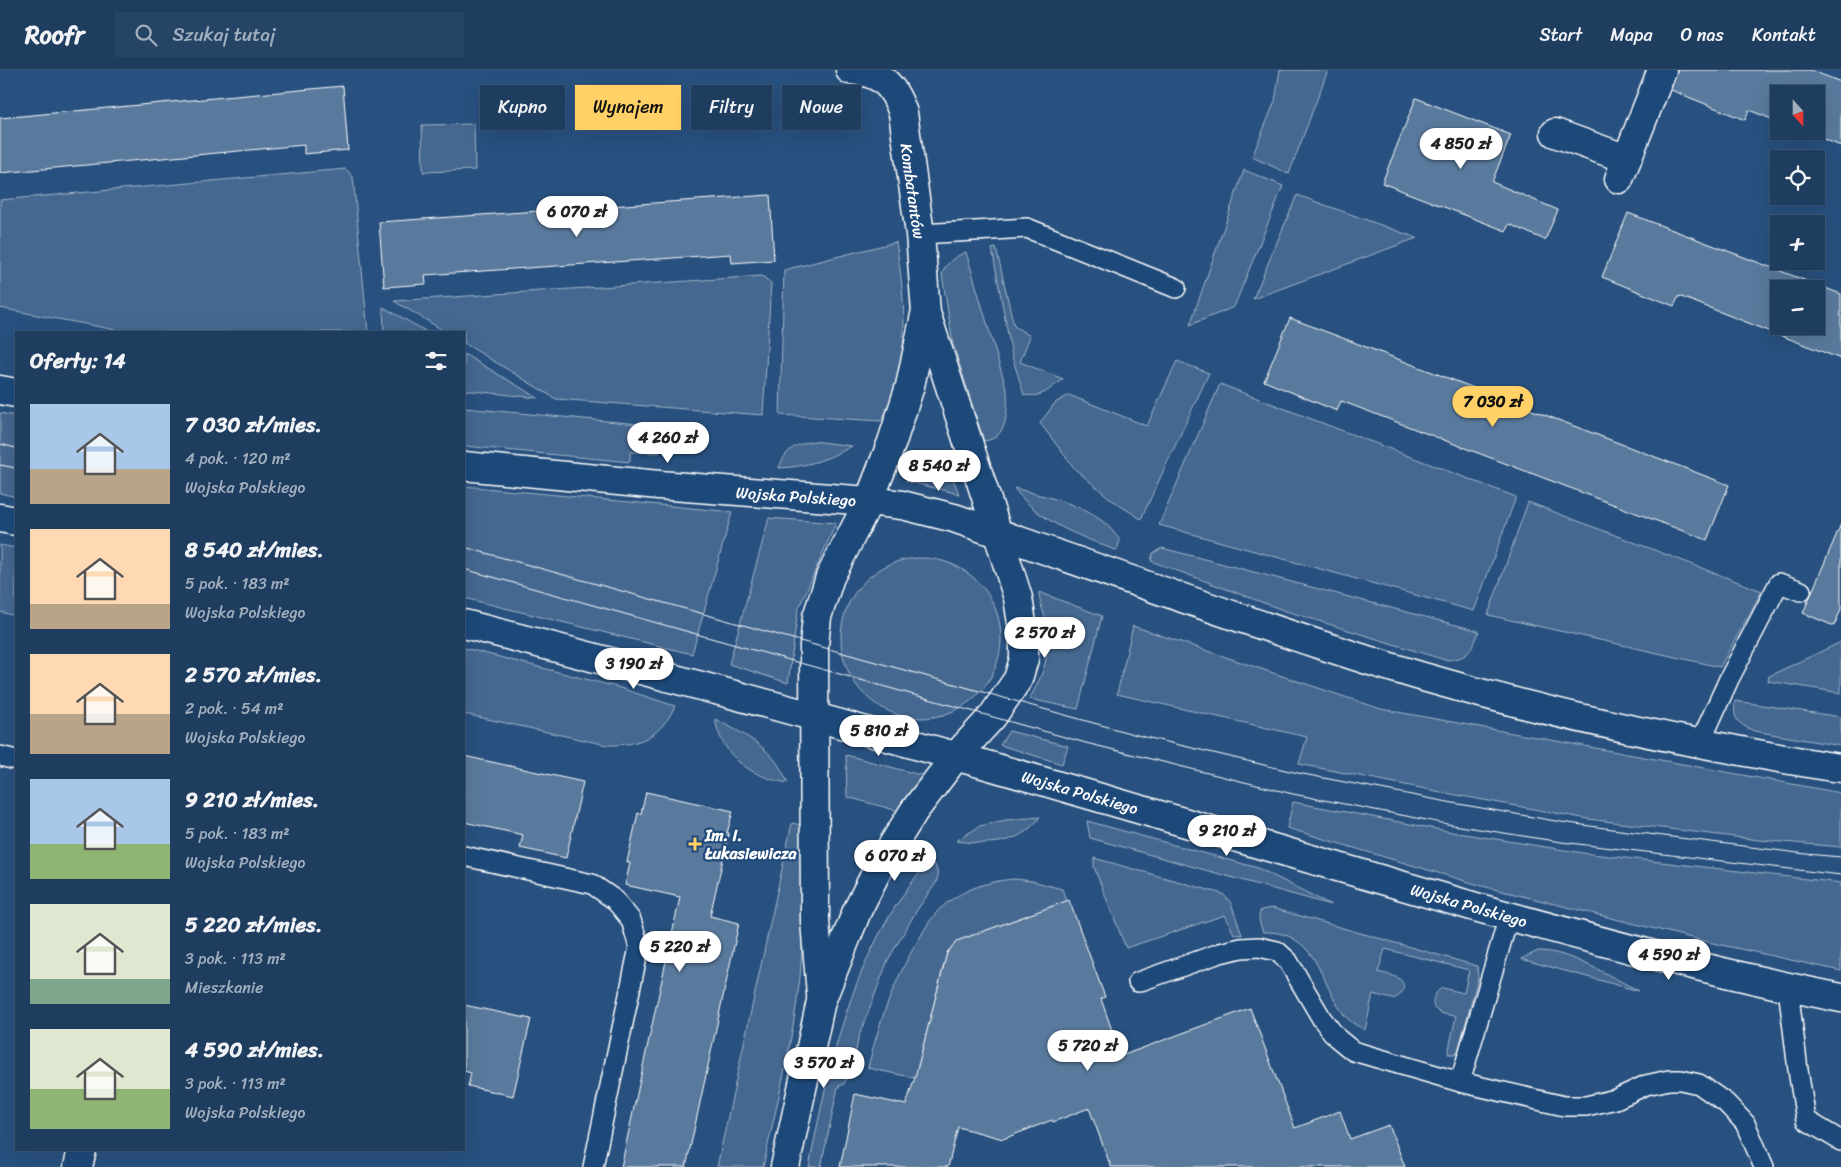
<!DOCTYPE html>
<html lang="pl">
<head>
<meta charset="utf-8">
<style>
	:root { --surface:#1e3d5f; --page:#264465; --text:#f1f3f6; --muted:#a1aebd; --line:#3c5674; --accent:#ffd166 }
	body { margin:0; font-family:Sriracha,sans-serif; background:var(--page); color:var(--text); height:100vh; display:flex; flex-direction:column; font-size:19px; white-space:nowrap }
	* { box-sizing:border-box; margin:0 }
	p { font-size:16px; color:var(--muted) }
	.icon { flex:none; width:28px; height:28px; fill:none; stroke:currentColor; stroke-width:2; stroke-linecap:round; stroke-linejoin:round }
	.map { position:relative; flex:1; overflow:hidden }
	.panel { position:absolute; left:15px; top:261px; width:450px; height:820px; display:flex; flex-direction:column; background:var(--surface); border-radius:0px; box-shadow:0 5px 20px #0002,0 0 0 1px var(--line) }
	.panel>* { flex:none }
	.hud { position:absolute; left:480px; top:15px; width:475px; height:45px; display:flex; gap:10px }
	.needle { width:32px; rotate:159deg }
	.controls { position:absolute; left:1770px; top:15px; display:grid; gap:10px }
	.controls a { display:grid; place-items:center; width:55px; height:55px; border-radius:0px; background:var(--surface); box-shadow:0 5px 20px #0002,0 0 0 1px var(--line); font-size:25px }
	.price { position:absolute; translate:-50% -42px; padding:0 11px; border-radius:18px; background:#fff; color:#222; font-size:16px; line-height:32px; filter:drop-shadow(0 1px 2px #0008) }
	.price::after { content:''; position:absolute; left:50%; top:30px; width:15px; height:11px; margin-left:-8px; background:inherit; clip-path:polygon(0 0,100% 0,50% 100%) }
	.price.on { background:var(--accent); color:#111 }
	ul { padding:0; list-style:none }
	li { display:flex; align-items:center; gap:15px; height:125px; padding:0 15px }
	li span { display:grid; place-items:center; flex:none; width:140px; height:100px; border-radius:0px; color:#555 }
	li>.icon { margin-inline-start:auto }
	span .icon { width:60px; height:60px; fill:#fffc; stroke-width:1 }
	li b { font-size:21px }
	h2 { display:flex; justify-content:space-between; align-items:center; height:60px; padding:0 15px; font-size:21px }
	.pill { padding:0 18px; border-radius:0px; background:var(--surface); box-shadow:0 5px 20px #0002,0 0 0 1px var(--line); font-size:18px; line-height:45px }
	.pill.on { background:var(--accent); color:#111 }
	header { display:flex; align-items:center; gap:30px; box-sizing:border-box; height:70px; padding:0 25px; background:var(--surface); border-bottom:1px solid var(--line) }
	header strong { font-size:24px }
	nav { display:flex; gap:28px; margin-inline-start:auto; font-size:18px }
	.search { width:350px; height:45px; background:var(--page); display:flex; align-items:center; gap:12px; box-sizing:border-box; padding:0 18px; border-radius:0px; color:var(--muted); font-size:19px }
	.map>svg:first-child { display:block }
	.green { fill:#446890; stroke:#a2b4c8 }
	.building { fill:#5a7a9d; stroke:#fff; fill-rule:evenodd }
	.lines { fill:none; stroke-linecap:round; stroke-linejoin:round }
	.lane-casing { stroke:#fff; stroke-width:22 }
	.street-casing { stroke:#fff; stroke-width:31 }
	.secondary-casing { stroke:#fff; stroke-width:31 }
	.lane { stroke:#1f4a7a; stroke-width:19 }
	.street { stroke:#1f4a7a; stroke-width:28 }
	.secondary { stroke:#1f4a7a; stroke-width:28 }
	.tram { stroke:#fff; stroke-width:1 }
	.poi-dot { fill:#ffd166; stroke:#1f4a7a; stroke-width:2 }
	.labels { text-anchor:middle; stroke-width:4.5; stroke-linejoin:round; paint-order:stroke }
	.street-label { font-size:16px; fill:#fff; stroke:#1f4a7a }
	.poi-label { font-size:16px; font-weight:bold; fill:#fff; stroke:#1f4a7a; text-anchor:start }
</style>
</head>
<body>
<header>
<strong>Roofr</strong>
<div class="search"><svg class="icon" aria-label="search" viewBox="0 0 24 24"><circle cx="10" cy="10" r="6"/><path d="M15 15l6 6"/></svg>Szukaj tutaj</div>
<nav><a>Start</a><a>Mapa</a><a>O nas</a><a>Kontakt</a></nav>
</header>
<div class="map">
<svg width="1841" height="1097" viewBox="0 0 1841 1097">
	<rect width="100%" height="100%" fill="#28517f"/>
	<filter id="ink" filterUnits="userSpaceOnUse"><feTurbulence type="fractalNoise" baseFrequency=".02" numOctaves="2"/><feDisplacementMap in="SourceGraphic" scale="10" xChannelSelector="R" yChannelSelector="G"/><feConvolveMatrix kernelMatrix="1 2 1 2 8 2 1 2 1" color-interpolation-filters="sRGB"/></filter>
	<g filter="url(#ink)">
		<g class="green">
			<polygon points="1280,0 1328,0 1289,104 1252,87 1275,31"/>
			<polygon points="474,54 475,100 423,102 422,55"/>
			<polygon points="346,99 353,107 368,262 127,262 0,238 0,130"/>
			<polygon points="1244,100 1283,116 1234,237 1190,255"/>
			<polygon points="1297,125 1417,168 1253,229"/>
			<path d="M896 172C905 230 913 299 881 351L780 345 784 200Z"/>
			<path d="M996 178 1014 256 1030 266 1020 292 1063 309C1048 320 1043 328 1024 325L1012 286 992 179Z"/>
			<path d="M966 182 1007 321C1008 339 1008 369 984 371L953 274 942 204C947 192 954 187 966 182Z"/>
			<polygon points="762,206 771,213 763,345 556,329 464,273 464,262 446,262 394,231"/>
			<polygon points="383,237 427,262 384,262"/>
			<polygon points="464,284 538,328 464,320"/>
			<polygon points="1177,291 1209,303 1141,449 1113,431 1075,399 1040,353 1055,333 1069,325 1147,356"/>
			<polygon points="1220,314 1516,427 1474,541 1159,455"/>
			<polygon points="464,338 661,356 659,383 630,382 630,392 464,376"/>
			<polygon points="0,343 16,346 16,427 0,423"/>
			<path d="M813 371 852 376C829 389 806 397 779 398 786 379 794 375 813 371Z"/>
			<polygon points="914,391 950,401 959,424 906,411"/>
			<polygon points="464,416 732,442 692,584 464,528"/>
			<path d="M1014 418C1043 426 1076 432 1101 450 1108 455 1114 463 1120 470L1117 481C1078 465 1040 453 1014 418Z"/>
			<polygon points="1528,432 1762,521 1720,597 1488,545"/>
			<polygon points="769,448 836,453 798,540 788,613 729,594"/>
			<polygon points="0,475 16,478 16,546 0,542"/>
			<path d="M1162 478 1479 561C1472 581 1468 589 1445 590L1283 540 1151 491 1153 483Z"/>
			<circle cx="921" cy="568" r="80"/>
			<path d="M1039 522 1102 546 1078 639 1029 629C1044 605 1052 580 1046 552 1044 542 1039 532 1039 522Z"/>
			<polygon points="1133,556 1381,639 1841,723 1841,777 1759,770 1588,749 1456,725 1299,694 1307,667 1117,624"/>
			<polygon points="1841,572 1841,623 1768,611 1769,606"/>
			<path d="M464 578 617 617 675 636C661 666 640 676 607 675L464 644Z"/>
			<path d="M1735 631 1841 647V676L1754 661C1737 653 1733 650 1735 631Z"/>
			<path d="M715 649C736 660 759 671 774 689 780 696 784 705 788 713 752 707 722 688 715 649Z"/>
			<polygon points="1009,661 1068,676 1062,694 1000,675"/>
			<polygon points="846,685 924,706 902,742 847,727"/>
			<polygon points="1293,732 1452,762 1583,783 1841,813 1841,901 1708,872 1482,816 1287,758"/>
			<path d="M1040 747C1019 776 988 775 956 771L980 756 1006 750Z"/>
			<polygon points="1087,751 1258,798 1331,835 1090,768"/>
			<path d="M792 753 801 755C802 806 805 856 800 907 793 971 777 1034 763 1097H717Z"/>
			<polygon points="1094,788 1223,824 1231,833 1242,865 1234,864 1225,845 1126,878 1094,797"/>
			<path d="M930 791 936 797 938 806 936 813 917 840 888 890 859 966 852 998 844 1014 838 1017 821 1097H809C827 1005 846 913 897 834 907 819 917 804 930 791Z"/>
			<path d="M1015 809 1032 811 1062 819 1068 835 1061 833 957 871 947 882 915 1008 868 998C879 951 896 905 922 864 927 855 934 844 942 837 963 819 988 811 1015 809Z"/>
			<path d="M1272 838 1477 896 1478 908 1458 981 1455 984H1448L1456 946C1451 945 1444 945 1439 942 1428 937 1434 922 1442 918L1464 923 1469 900 1385 879 1378 902C1384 904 1393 905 1398 908 1409 915 1402 927 1392 929L1373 924 1365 960C1358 956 1351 953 1346 947 1323 921 1321 875 1282 864 1276 862 1269 862 1263 862 1260 854 1257 848 1261 840Z"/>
			<path d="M1538 881C1567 880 1612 907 1639 921L1521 889Z"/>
		</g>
		<g class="building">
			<polygon points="1677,0 1810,0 1841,12 1841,76 1803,61 1816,61 1816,24 1779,24 1779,52 1749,40 1745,50 1671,20"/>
			<polygon points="343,16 348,80 304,84 304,75 0,103 0,48"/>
			<polygon points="1416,28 1511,65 1492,112 1558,140 1545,170 1509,154 1506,161 1382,113"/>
			<polygon points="770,125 774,190 732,193 731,184 425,205 426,214 384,217 379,152"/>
			<path d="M1628 143 1841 224V289L1679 226 1674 236 1602 207ZM1779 219H1816V256H1779Z"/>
			<polygon points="1290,248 1729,415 1707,470 1341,331 1337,341 1264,311"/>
			<polygon points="1841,454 1841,539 1834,556 1803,543"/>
			<polygon points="464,686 583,712 566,788 520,778 523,765 464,752"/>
			<polygon points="646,722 733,741 727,763 729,763 710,846 739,853 686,1097 621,1097 680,827 625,815 630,793 627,792 638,743 641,744"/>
			<polygon points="1069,830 1105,927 1101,929 1121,986 1250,938 1295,1058 1340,1041 1350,1069 1389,1055 1405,1097 1111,1097 1089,1038 1053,1052 1052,1050 1003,1069 958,1057 948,1097 840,1097 855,1024 906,1035 916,1004 947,883 957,871"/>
			<polygon points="464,935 531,949 513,1026 468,1016 471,1003 464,1001"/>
		</g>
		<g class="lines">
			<defs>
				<g id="lane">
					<polyline points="920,164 1027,158 1176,218"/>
					<polyline points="1700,673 1729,609 1779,513 1801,521"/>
					<polyline points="0,686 16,690"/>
					<polyline points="464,786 592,814 615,830 631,850 639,877 593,1097"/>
					<polyline points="1138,912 1220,883 1241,878 1259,877 1277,881 1288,891 1322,949 1337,968 1353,981 1460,1012 1564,1036 1586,1036 1616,1029 1646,1015 1669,1010 1681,1010 1699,1014 1726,1033 1745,1053 1764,1097"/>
					<polyline points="1788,918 1798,1000 1806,1050 1841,1071"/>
					<polyline points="1460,1012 1509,846"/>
				</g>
				<g id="street">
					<path d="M850 0C881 2 893 14 903 43L920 164 926 243 998 464"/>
					<polyline points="1555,63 1627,89"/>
					<polyline points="1619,109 1662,0"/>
					<polyline points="869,431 892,372 910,316 925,245"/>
					<polyline points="78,1097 82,1080"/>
				</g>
				<g id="secondary">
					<polyline points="0,320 16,323"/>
					<path d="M464 396 659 415 869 431 902 435 954 448C1075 490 1196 534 1318 574 1452 619 1592 654 1731 679 1768 686 1804 693 1841 698"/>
					<polyline points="0,448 16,451"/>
					<path d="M464 554C668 606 871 661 1073 720 1208 759 1344 799 1479 838 1599 871 1719 904 1841 928"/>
					<polyline points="821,925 815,851 814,575 817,547 830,507 869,431"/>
					<polyline points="785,1097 821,931 857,841 879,797 914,741 956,686 992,647 1018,609 1024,589 1024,566 1018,528 998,464"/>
				</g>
			</defs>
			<use href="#lane" class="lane-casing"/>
			<use href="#street" class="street-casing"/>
			<use href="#secondary" class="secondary-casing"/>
			<use href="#lane" class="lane"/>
			<use href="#street" class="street"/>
			<use href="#secondary" class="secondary"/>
			<g class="tram">
				<polyline points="0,374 16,378"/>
				<polyline points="0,395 16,398"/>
				<polyline points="464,477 1133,664 1298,703 1453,733 1561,752 1656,765 1806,784 1841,787"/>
				<polyline points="464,499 1086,673 1293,724 1447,754 1561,772 1841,805"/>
			</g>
		</g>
	</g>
	<path class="poi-dot" d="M692.5 766.5h5v5h5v5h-5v5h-5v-5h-5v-5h5z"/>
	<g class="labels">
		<g class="street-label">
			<text transform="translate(913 121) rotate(82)" y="6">Kombatantów</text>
			<text transform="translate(796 426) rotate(4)" y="6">Wojska Polskiego</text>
			<text transform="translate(1080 722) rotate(16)" y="6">Wojska Polskiego</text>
			<text transform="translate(1469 835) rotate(16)" y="6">Wojska Polskiego</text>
		</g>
		<g class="poi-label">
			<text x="705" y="771">Im. I.<tspan x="705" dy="18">Łukasiewicza</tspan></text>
		</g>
	</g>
</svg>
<div class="controls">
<a><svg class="needle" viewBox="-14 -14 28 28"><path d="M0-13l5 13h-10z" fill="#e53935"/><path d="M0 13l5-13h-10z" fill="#a1aebd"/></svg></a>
<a><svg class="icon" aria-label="locate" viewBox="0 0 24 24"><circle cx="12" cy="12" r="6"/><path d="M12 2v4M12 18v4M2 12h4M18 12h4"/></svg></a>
<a>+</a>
<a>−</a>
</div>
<b class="price" style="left:1461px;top:100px">4 850 zł</b>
<b class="price" style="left:577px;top:168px">6 070 zł</b>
<b class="price on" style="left:1493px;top:358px">7 030 zł</b>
<b class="price" style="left:668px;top:394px">4 260 zł</b>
<b class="price" style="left:939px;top:422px">8 540 zł</b>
<b class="price" style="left:1045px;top:589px">2 570 zł</b>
<b class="price" style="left:634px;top:620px">3 190 zł</b>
<b class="price" style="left:879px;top:687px">5 810 zł</b>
<b class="price" style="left:1227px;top:787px">9 210 zł</b>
<b class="price" style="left:895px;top:812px">6 070 zł</b>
<b class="price" style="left:680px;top:903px">5 220 zł</b>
<b class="price" style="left:1669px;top:911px">4 590 zł</b>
<b class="price" style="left:1088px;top:1002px">5 720 zł</b>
<b class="price" style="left:824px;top:1019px">3 570 zł</b>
<div class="hud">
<a class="pill">Kupno</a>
<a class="pill on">Wynajem</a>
<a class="pill">Filtry</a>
<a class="pill">Nowe</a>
</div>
<section class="panel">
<h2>Oferty: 14<svg class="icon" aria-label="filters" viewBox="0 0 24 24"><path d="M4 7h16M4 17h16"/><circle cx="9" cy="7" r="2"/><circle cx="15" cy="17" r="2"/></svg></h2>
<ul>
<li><span style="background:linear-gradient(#a9c7e8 65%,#b9a48a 0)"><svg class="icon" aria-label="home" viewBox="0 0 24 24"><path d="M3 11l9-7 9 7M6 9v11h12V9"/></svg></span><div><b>7 030 zł/mies.</b><p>4 pok. · 120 m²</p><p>Wojska Polskiego</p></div></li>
<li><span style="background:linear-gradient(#ffd9b3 75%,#b9a48a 0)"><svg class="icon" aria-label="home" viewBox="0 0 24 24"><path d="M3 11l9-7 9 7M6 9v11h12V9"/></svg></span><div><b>8 540 zł/mies.</b><p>5 pok. · 183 m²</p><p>Wojska Polskiego</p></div></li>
<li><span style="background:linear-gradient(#ffd9b3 60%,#b9a48a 0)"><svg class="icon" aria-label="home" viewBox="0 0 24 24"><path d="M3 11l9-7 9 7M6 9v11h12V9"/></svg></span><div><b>2 570 zł/mies.</b><p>2 pok. · 54 m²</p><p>Wojska Polskiego</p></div></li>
<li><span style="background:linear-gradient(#a9c7e8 65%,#8fb573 0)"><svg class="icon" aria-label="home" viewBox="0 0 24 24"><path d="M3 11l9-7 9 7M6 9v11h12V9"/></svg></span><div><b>9 210 zł/mies.</b><p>5 pok. · 183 m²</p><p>Wojska Polskiego</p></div></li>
<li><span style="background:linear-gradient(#dfe7d0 75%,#7fa58c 0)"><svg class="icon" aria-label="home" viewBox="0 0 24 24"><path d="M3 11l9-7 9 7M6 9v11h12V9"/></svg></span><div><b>5 220 zł/mies.</b><p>3 pok. · 113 m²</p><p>Mieszkanie</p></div></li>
<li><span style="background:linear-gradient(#dfe7d0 60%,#8fb573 0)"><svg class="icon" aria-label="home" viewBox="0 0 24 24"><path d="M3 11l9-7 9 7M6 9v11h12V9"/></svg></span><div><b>4 590 zł/mies.</b><p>3 pok. · 113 m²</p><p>Wojska Polskiego</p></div></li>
</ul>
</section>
</div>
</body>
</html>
